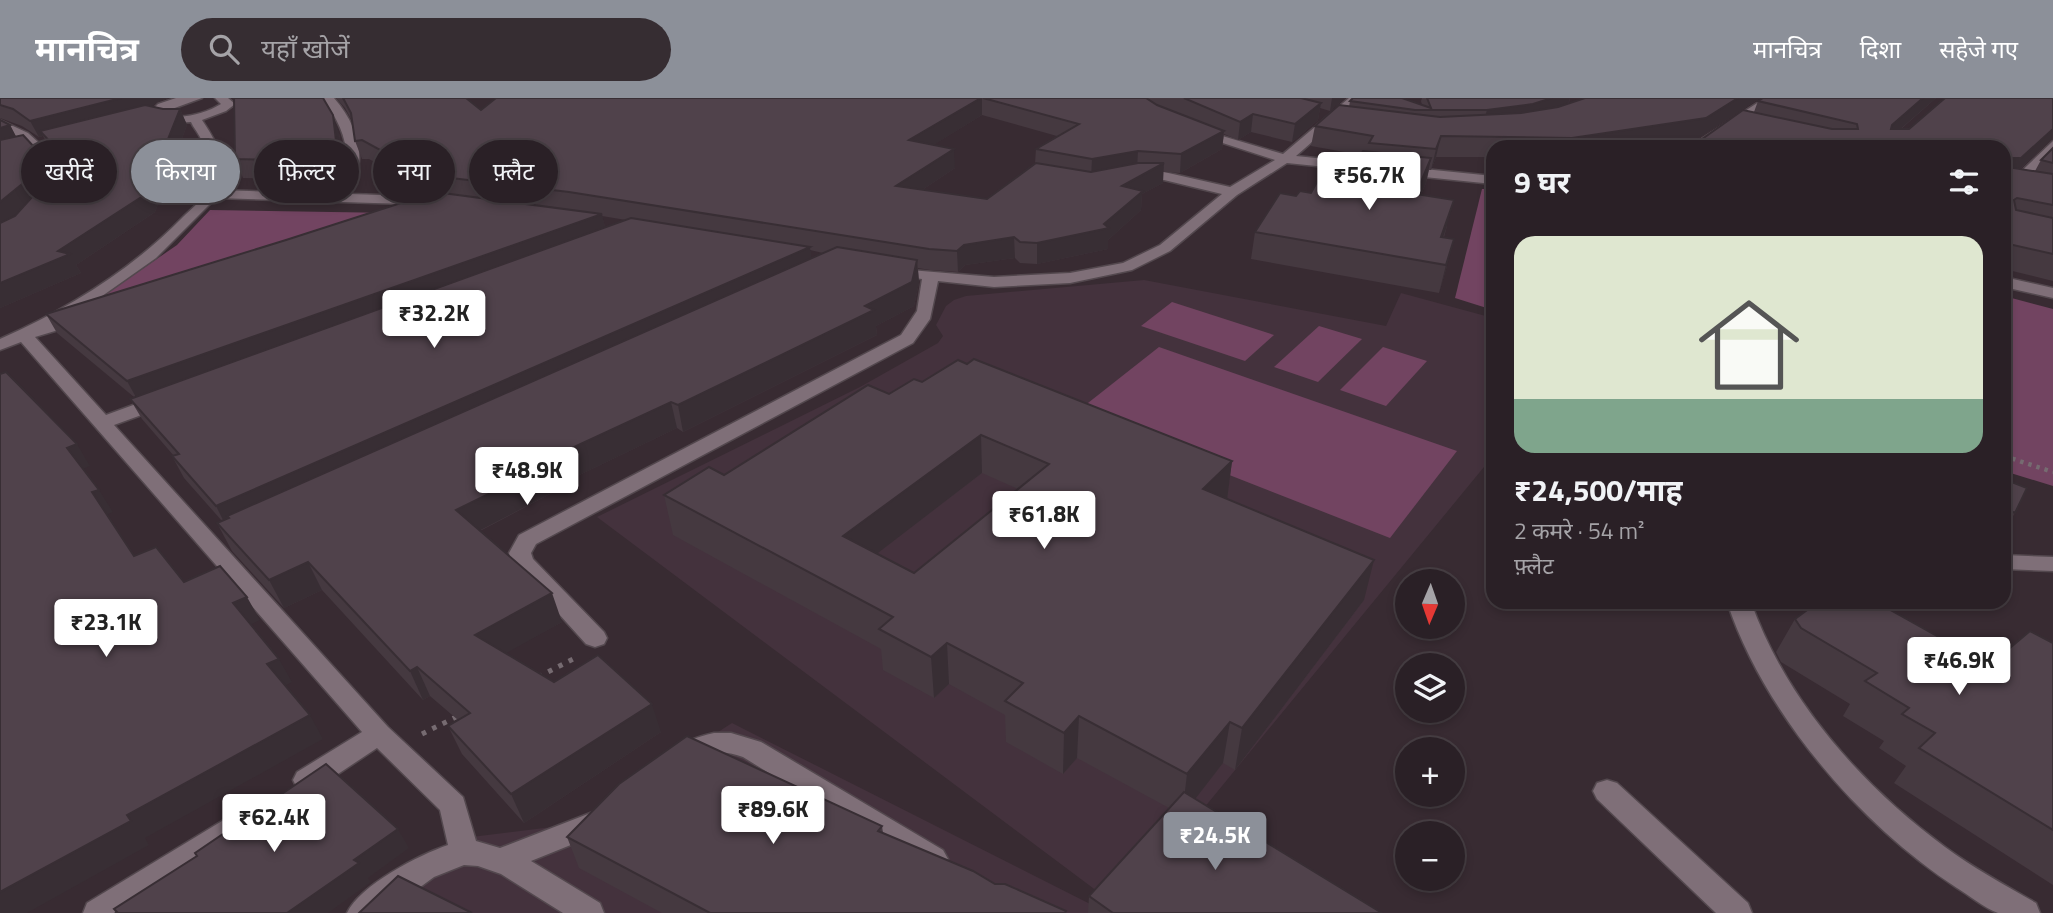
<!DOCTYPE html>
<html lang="hi">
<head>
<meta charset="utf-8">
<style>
	:root { --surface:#2a2026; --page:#362d32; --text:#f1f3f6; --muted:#a5a3a7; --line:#463e43; --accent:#8c9099 }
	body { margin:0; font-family:"Titillium Web","Noto Sans Devanagari",sans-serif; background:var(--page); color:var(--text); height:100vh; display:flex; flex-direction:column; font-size:26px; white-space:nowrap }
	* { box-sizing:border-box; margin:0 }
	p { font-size:23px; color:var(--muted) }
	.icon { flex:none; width:38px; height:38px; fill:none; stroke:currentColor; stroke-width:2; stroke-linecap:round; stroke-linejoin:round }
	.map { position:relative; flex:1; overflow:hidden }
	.drawer { position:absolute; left:1486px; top:42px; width:525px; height:469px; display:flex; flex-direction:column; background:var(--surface); border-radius:21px; box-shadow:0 4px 10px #0003,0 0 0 2px var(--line) }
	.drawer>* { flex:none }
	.guide { position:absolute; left:21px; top:42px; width:665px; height:63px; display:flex; gap:14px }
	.needle { width:46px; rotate:182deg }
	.controls { position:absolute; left:1395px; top:471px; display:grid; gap:14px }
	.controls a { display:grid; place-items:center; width:70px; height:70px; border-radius:50%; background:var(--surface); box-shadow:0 4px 10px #0003,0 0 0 2px var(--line); font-size:35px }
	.price { position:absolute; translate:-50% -60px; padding:0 16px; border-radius:7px; background:#fff; color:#222; font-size:23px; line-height:46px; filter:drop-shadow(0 2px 4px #0008) }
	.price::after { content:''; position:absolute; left:50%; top:42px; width:21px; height:16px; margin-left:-10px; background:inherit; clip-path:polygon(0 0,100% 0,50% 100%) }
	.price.on { background:var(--accent); color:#fff }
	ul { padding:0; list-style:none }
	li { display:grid; align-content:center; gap:14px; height:371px; padding:0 28px }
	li+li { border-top:2px solid var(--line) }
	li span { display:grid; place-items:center; height:217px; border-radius:21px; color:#555 }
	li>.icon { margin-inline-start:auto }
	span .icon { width:126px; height:126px; fill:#fffc; stroke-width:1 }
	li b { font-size:30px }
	h2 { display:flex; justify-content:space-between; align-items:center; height:84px; padding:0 28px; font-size:30px }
	.chip { padding:0 24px; border-radius:32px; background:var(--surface); box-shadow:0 4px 10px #0003,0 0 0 2px var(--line); font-size:24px; line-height:63px }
	.chip.on { background:var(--accent); color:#fff }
	header { display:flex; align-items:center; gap:42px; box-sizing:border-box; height:98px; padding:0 35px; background:var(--accent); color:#fff }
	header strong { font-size:33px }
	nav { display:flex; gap:38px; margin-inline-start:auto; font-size:24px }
	.search { width:490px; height:63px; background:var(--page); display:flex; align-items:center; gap:18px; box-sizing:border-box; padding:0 24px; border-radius:38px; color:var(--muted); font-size:26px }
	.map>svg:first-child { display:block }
	.built { fill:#44323d }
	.green { fill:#724461 }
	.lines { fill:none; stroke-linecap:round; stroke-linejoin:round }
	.minor-casing { stroke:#53484e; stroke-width:3 }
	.path-far1 { stroke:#766b71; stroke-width:4.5; stroke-dasharray:3.5 5; stroke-linecap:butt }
	.path { stroke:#766b71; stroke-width:5; stroke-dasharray:4.5 7; stroke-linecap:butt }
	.minor { fill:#7f6f78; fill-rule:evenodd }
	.wall { fill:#453940; fill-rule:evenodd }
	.shaded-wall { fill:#382e34 }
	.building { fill:#50424b; stroke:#382e34; stroke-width:2; fill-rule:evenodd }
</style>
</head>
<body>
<header>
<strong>मानचित्र</strong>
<div class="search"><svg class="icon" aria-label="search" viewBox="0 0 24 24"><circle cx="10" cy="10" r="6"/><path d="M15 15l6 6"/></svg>यहाँ खोजें</div>
<nav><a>मानचित्र</a><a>दिशा</a><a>सहेजे गए</a></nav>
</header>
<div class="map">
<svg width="2053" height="815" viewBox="0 0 2053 815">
	<rect width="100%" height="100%" fill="#382b32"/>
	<g class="built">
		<polygon points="1144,182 1386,228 1401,195 1493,220 1493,358 1121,811 597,419 860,289 938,245 943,238 936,227 946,208 954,202 966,198"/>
		<polygon points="732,625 1104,813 1107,815 366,815 463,740 576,726"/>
	</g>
	<g class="green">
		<polygon points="1482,91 1493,91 1493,212 1455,200"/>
		<polygon points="210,112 394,115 100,200 177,147"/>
		<polygon points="2004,198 2053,211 2053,388 2004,373"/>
		<polygon points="1172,204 1274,237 1245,263 1141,228"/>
		<polygon points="1319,228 1362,241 1318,284 1274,269"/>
		<polygon points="1159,249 1457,353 1390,440 1074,316"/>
		<polygon points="1383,249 1427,263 1386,308 1340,292"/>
	</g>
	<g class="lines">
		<defs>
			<g id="minor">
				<path d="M176 0H202L161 15C180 23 204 16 221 6L215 0H228L235 6 226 13 202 22C216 43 230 67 221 92L338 96C354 59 346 31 322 0H334C359 29 367 60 351 96L438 99 445 103 438 107 216 100 156 160 78 215 85 216V224L35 239 106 317 155 299H169L171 303 169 307 114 327 388 629 463 699 476 743 500 750 593 714 603 718 607 726 603 734 531 763 600 805 604 815H563L501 776 478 768 464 767 434 779 385 815H347C360 787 419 757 448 747L440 712 377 650 317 690 307 693 297 690 293 682 297 674 362 634 21 244 0 252V241C68 211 130 173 182 120 191 111 205 101 209 88 215 67 205 45 193 28L191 24 171 25 148 16 158 6Z"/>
				<polygon points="1349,0 1362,0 1296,58 1493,78 1493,86 1287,65 1237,97 1170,153 1132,172 1070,185 994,189 938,183 930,221 913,245 536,446 531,455 533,461 604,534 607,540 604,546 595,549 586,546 511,463 509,455 519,437 901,237 917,213 922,181 886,176 886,170 994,179 1070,175 1123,165 1160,147 1222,96 1164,82 1130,82 1130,76 1164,74 1230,89 1275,62 1192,35 1192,29 1283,56"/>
				<polygon points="1765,0 1779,0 1704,49 1689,49"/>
				<polygon points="0,22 28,35 60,64 59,92 47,89 48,67 26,45 0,30"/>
				<polygon points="2053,43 2053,54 2019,91 2009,91 2009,85"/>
				<polygon points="2004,179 2053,190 2053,200 2004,189"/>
				<polygon points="2004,457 2053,459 2053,473 2004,471"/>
				<path d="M1727 504H1751C1785 601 1862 688 1945 749 1973 770 2005 787 2036 805L2040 815C2028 815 2010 815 1998 815 1984 810 1969 797 1957 790 1859 726 1764 615 1727 504Z"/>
				<path d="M714 635H731L761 644 943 752 948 761 943 770 933 774 923 770 743 659C734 656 723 653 714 655 697 660 691 676 671 670L668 662C676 645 697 639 714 635Z"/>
				<polygon points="1607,682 1617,685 1748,805 1752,815 1716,815 1597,701 1593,693 1597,685"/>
				<polygon points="250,706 260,710 264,718 260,726 124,815 83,815 87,805"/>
			</g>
		</defs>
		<use href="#minor" class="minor-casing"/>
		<polyline class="path-far1" points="2004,358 2053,374"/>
		<g class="path">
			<polyline points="538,579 577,559"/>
			<polyline points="422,636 458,618"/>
		</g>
		<use href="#minor" class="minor"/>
	</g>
	<g class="wall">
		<polygon points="0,0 168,0 157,4 151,8 163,11 180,11 187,27 155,114 76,167 81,175 0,210 10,27 16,39 45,68 39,92 43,87 54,55 49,49 43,38 39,39 22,28 0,20"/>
		<path d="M336 0H466L481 12 496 0H1345L1330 13 1320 10 1318 22 1292 44 1251 34 1238 42 1224 36 1222 51 1180 75 1163 74V85L1142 96 1141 112 1108 142V151L1037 166 1020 165 1015 160 965 167 958 174 930 172 918 170 919 185 914 208 876 228 877 237 683 334 677 330 569 382 571 385 480 433 562 524 505 555 554 584 661 634 524 725 462 656 448 628 458 622 430 598 423 602 322 492 284 510 232 453 217 425 222 423 184 380 172 358H174L142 321 130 301 134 299 57 235 46 216 286 142 430 95 369 61H362L355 43 352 23 345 10ZM982 17 1057 38 1036 51 1035 65 987 101 922 92 955 70 933 47ZM602 118 626 122 605 129ZM810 152 823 155 811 160Z"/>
		<polygon points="1422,0 1570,0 1569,5 1585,0 1760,0 1699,40 1637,49 1493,49 1493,59 1436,59 1431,72 1429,72 1426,85 1421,97 1447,128 1444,139 1447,168 1439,195 1251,161 1255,134 1296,98 1344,88 1361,57 1311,48 1315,28 1349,9 1350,3 1422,7 1421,3"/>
		<polygon points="1763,0 1936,0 1901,31 1909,31 2053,0 2053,40 2020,71 2035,73 2041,62 2053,50 2053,183 2004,171 2004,49 1691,49 1754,14 1758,3"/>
		<polygon points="339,35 343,62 323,82 243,80 235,61"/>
		<path d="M922 284 1232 363 1227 401 1364 502 1235 672 1223 665 1195 700 1382 815H1088L1089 798 1169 710 1077 660 1063 676 1006 644 1005 617 949 586 934 600 883 572 881 551 673 437 664 397 724 377 889 296ZM982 375 1018 391 914 475 877 455Z"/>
		<polygon points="2004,381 2015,415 2004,432"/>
		<polygon points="1795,521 1998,560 2053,545 2053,787 1894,685 1906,668 1879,650 1884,643 1843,618 1850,606 1781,564 1776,554"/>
		<polygon points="882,728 883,735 995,786 1066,813 1066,815 662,815 579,770 567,739"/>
	</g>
	<g class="shaded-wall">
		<polygon points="121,0 168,0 157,4 149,11 40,33 43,38 39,39 30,23"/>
		<polygon points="982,0 982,17 911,61 909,42"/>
		<polygon points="1332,0 1345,0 1330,13"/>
		<polygon points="1552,0 1570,0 1568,6 1483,25 1487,12"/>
		<polygon points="1738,0 1760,0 1699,40 1637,49 1569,49 1572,40"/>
		<polygon points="1923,0 1936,0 1882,47 1892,27"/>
		<polygon points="1321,5 1318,22 1292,44 1295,26"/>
		<polygon points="180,11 187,27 155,114 76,167 81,175 0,210 0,185 58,153"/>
		<polygon points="1253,16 1251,34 1238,42 1240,24"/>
		<polygon points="333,17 339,35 343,62 323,82 315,63"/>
		<polygon points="10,27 19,44 0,49 0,30"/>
		<polygon points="2053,31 2053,40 2010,80 2013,60"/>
		<polygon points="1224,33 1222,51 1180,75 1181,56"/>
		<polygon points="1441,38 1436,59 1431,72 1436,51"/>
		<polygon points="36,51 45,68 37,100 0,132 0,104"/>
		<polygon points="954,51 955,70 898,108 896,88"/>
		<polygon points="1138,53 1137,71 1091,80 1092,61"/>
		<polygon points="1431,60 1426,85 1410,122 1416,96"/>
		<polygon points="1164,65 1163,85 1142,96 1141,112 1108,142 1108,151 1037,166 1037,145 1104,126 1122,88"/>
		<polygon points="1454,102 1447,128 1434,166 1441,139"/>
		<polygon points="602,116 606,133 138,303 127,283"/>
		<polygon points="1014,139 1015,160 965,167 958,174 957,153 964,147"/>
		<polygon points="1454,141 1447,168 1439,195 1446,167"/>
		<polygon points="810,149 812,167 227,418 232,428 227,430 216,408"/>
		<polygon points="917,162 919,185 914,208 876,228 877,237 683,334 678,307 865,208"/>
		<polygon points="671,304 677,330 569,382 571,385 467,439 456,412 559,356"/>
		<polygon points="981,337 982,375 848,478 843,438"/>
		<polygon points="77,346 90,368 81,372 67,350"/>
		<polygon points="1232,363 1227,402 1203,391"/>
		<polygon points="99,392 113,414 106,417 92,394"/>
		<polygon points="1374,462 1364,502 1235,672 1242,630"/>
		<polygon points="308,464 322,492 284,510 269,482"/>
		<polygon points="552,495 562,524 487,566 475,537"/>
		<polygon points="247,499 260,522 246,529 233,505"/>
		<polygon points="947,545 949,586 934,600 931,559"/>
		<polygon points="279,561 292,584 281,590 267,566"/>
		<polygon points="417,569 430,598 423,602 410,573"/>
		<polygon points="652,606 661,634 524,725 511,696"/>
		<polygon points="310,617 323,641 145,740 149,747 27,815 0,815 0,794 127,717"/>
		<polygon points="1079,618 1077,660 1063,676 1064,635"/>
		<polygon points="1230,624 1223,665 1182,718 1187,676"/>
		<polygon points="398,731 409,750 368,780 371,784 328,815 287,815 354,762"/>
	</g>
	<g class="building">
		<polygon points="0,0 121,0 30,23 13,11 0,7"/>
		<polygon points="234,0 323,0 333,17 336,43 315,63 235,61"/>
		<polygon points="343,0 466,0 481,12 496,0 981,0 909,42 954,51 896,88 987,101 1036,65 1091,74 1138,65 1164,65 1122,88 1143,93 1104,126 1109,130 1037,145 1020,144 1014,139 964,147 957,153 929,151 569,94 426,77 362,42 355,43 351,15"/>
		<polygon points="983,0 1146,0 1157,7 1224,33 1181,56 1138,53 1092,61 1036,51 1079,26"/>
		<polygon points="1184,0 1301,0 1321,5 1295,26 1253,16 1240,24"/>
		<polygon points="1353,0 1402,0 1431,10 1427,0 1552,0 1533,6 1487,12 1415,12 1350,3"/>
		<polygon points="1585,0 1738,0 1706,20 1572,40 1441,38 1436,51 1369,45 1373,38 1315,28 1339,7 1440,19 1521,15 1558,9"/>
		<polygon points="1763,0 1923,0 1892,27 1891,31 1909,31 1945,0 2053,0 2053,31 2021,60 2013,60 2013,70 2053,76 2053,107 2017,100 2014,102 2016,112 2053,120 2053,156 2004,145 2004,49 1691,49 1743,12 1832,31 1858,31 1857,26 1758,3"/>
		<polygon points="145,7 163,11 180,11 146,96 58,153 70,156 0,185 0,125 15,118 43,87 56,50 40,33"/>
		<polygon points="0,22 10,27 0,30"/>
		<polygon points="23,37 36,51 27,82 0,104 0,42"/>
		<polygon points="2053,50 2053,65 2041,62"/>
		<polygon points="1363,53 1431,60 1416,96 1454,102 1441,139 1454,141 1446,167 1255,134 1280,95 1296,98 1300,93 1311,95 1317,84 1344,88"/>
		<polygon points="435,94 602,116 127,283 46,216 286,142"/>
		<polygon points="631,120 810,149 216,408 172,358 179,356 130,301"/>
		<polygon points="837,149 917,162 912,184 865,208 874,212 678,307 671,304 559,356 563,359 456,412 552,495 475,537 554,584 598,557 652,606 511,696 448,628 470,615 417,569 410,573 308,464 269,482 217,425 229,420 227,418"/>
		<path d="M974 261 1232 363 1203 391 1374 462 1242 630 1230 624 1187 676 1079 618 1064 635 1005 603 1023 585 947 545 931 559 879 531 893 519 664 397 709 369 724 377 868 287 889 296 914 281 922 284 958 262 967 266ZM981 337 1049 366 914 475 843 438Z"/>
		<polygon points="6,274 77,346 67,350 99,392 92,394 134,458 156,449 184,484 220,468 247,499 233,505 279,561 267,566 310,617 127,717 131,723 0,794 0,276"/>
		<polygon points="2004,381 2027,390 2015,415 2004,410"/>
		<polygon points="1818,504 1876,504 1964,553 1973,546 1998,560 2030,533 2053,545 2053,732 1919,650 1935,635 1902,616 1909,610 1865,583 1877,575 1801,530 1795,521"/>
		<polygon points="687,638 882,728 878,733 973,773 995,786 1005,786 1066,813 1065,815 710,815 567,739 619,686"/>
		<polygon points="326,666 398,731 354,762 359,765 287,815 115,815 117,814 114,811 197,758 195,755"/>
		<polygon points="1184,694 1382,815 1113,815 1089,798"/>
		<polygon points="398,778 472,815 359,815"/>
	</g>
</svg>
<div class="controls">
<a><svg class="needle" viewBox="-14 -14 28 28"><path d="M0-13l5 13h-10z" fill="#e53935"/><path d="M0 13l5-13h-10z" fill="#a5a3a7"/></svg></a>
<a><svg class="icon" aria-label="layers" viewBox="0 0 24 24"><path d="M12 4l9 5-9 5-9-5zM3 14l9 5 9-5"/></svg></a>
<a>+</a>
<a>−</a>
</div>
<b class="price" style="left:1369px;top:114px">₹56.7K</b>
<b class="price" style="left:434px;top:252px">₹32.2K</b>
<b class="price" style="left:527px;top:409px">₹48.9K</b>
<b class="price" style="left:1044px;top:453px">₹61.8K</b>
<b class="price" style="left:106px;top:561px">₹23.1K</b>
<b class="price" style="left:1959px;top:599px">₹46.9K</b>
<b class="price" style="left:773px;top:748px">₹89.6K</b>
<b class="price" style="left:274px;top:756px">₹62.4K</b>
<b class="price on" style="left:1215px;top:774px">₹24.5K</b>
<div class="guide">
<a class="chip">खरीदें</a>
<a class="chip on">किराया</a>
<a class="chip">फ़िल्टर</a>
<a class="chip">नया</a>
<a class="chip">फ़्लैट</a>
</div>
<section class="drawer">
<h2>9 घर<svg class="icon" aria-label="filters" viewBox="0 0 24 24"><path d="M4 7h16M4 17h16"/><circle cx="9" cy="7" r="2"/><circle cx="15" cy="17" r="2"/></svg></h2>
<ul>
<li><span style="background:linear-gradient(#dfe7d0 75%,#7fa58c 0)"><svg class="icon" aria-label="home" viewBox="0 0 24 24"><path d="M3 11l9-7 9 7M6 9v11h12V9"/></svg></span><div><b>₹24,500/माह</b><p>2 कमरे · 54 m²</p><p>फ़्लैट</p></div></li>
</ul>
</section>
</div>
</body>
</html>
